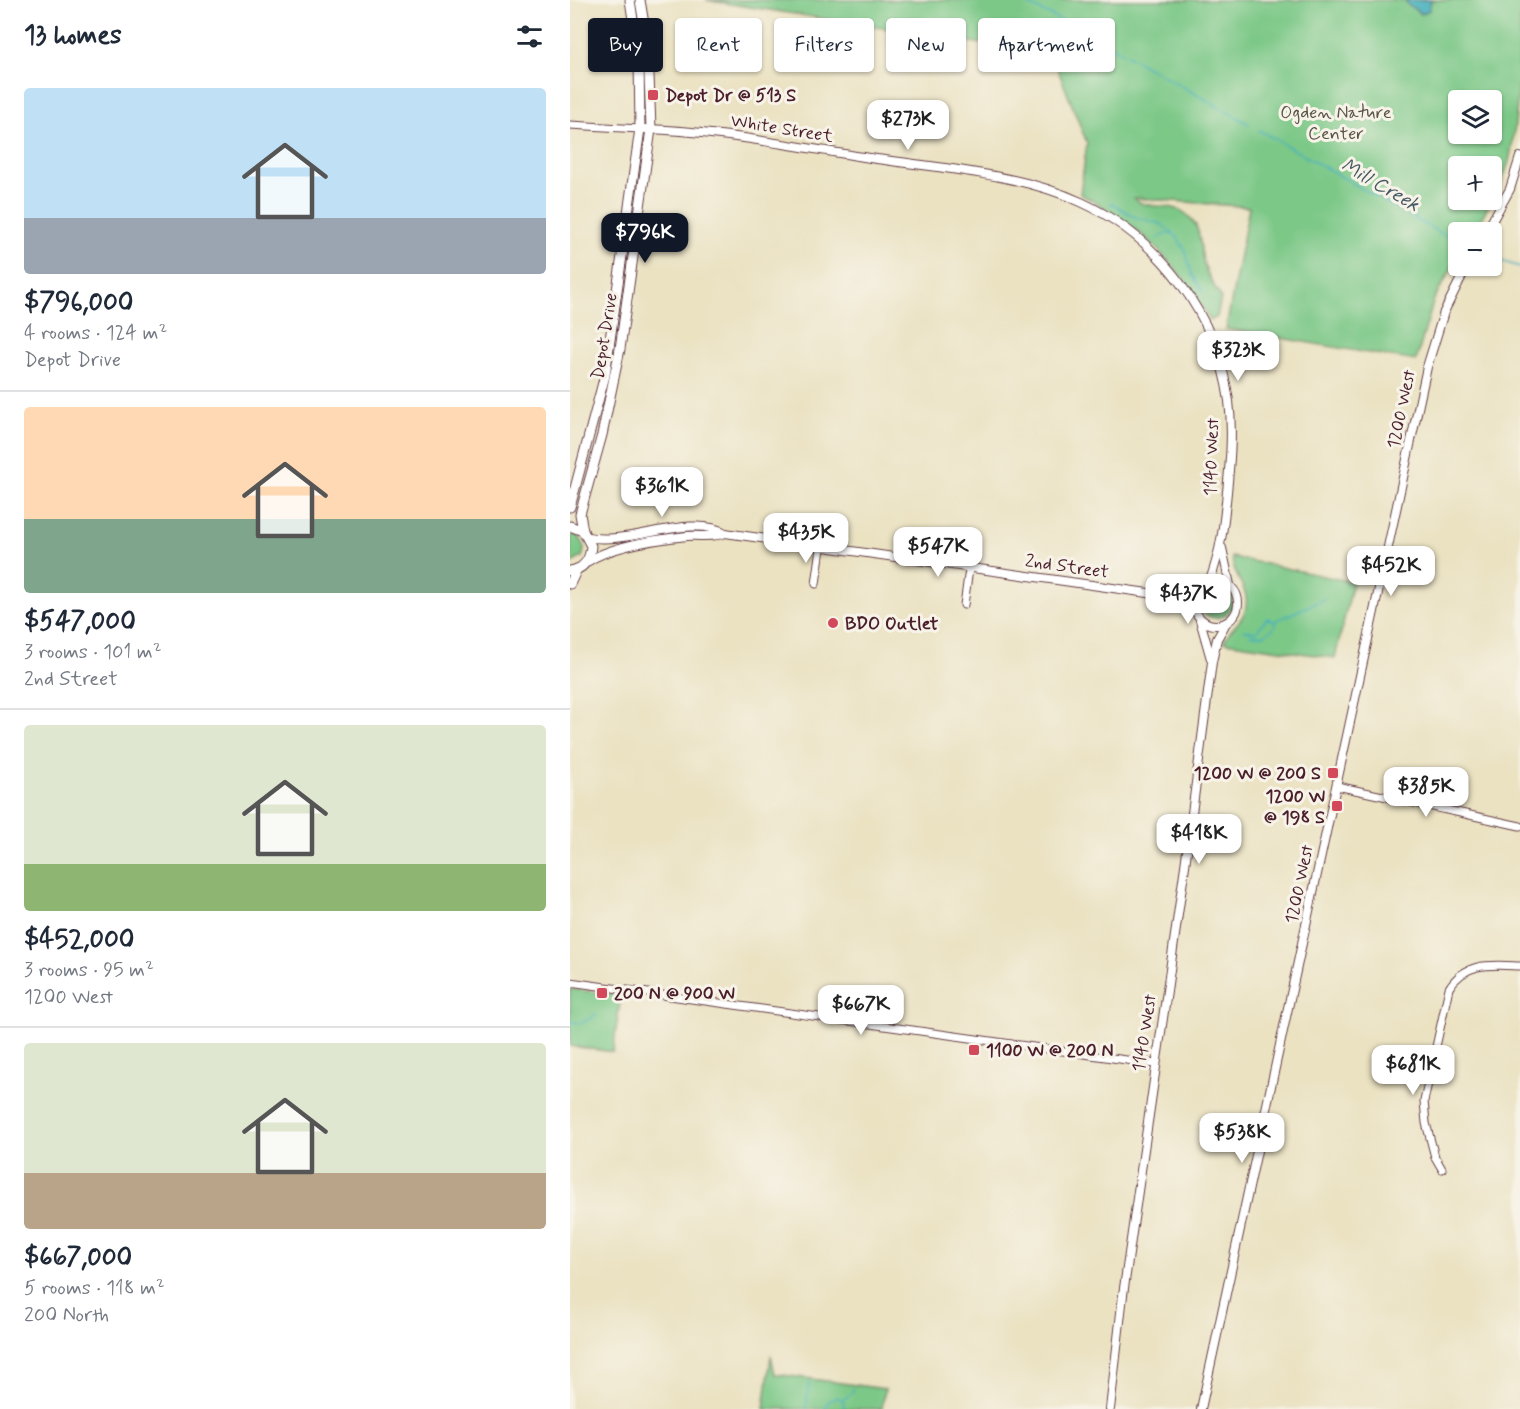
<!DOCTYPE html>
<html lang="en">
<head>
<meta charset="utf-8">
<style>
	:root { --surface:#fff; --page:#f6f6f7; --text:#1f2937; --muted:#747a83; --line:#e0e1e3; --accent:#111827 }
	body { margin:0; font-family:Mynerve,sans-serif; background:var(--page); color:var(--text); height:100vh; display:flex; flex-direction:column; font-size:22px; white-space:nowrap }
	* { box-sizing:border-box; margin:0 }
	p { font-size:20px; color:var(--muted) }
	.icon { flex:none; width:33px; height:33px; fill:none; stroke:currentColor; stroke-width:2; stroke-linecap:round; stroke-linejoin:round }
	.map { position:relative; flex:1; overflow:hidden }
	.sheet { display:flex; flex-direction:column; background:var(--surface); width:570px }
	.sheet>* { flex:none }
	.hud { position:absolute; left:18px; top:18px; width:570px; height:54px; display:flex; gap:12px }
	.buttons { position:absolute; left:878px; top:90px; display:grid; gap:12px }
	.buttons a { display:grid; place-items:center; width:54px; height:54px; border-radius:6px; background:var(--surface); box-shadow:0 2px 4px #0004; font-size:30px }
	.price { position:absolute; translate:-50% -51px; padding:0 14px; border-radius:12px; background:#fff; color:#222; font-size:20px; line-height:39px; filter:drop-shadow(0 2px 3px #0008) }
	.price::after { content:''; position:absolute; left:50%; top:36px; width:18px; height:14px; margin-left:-9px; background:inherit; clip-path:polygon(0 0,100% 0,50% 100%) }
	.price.on { background:var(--accent); color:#fff }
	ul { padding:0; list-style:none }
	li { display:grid; align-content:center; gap:12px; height:318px; padding:0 24px }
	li+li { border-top:2px solid var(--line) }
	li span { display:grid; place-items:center; height:186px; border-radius:6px; color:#555 }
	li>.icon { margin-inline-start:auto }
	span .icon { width:108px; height:108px; fill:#fffc; stroke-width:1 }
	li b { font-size:26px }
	h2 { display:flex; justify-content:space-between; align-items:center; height:72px; padding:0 24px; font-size:26px }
	.chip { padding:0 21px; border-radius:6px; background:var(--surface); box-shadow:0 2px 4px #0004; font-size:21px; line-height:54px }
	.chip.on { background:var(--accent); color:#fff }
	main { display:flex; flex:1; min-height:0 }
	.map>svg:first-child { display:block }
	.green { fill:#7bc887; stroke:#627459; stroke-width:1.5; fill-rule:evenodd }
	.water { fill:#40afbc; stroke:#456774; stroke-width:1.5 }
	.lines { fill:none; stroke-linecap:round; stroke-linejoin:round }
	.stream { stroke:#40afbc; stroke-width:1.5 }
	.minor-casing { stroke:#623c42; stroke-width:9 }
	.tertiary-casing { stroke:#623c42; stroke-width:10 }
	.secondary-casing { stroke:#623c42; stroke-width:11 }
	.minor { stroke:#fff; stroke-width:7 }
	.tertiary { stroke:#fff; stroke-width:8 }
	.secondary { stroke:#fff; stroke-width:9 }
	.poi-dot { fill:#d1495b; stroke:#f7f3e8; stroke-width:2 }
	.labels { text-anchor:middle; stroke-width:6; stroke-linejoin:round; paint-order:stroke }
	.poi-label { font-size:18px; font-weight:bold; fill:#4a1f2b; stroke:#f7f3e8; text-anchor:start }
	.park-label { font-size:18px; fill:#595247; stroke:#f7f3e8 }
	.street-label { font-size:18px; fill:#4a1f2b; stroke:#f7f3e8 }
	.water-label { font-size:20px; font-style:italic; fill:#465965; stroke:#f7f3e8 }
</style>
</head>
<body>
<main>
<section class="sheet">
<h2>13 homes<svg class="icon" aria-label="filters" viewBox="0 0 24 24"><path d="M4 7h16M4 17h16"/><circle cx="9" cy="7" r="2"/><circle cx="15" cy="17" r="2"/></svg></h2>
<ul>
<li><span style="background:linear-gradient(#bfe0f5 70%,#9aa5b1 0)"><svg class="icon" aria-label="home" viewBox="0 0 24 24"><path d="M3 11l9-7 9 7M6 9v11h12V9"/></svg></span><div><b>$796,000</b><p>4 rooms · 124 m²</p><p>Depot Drive</p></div></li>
<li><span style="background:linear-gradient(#ffd9b3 60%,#7fa58c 0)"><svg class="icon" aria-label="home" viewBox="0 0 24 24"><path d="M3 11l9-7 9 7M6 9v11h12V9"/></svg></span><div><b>$547,000</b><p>3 rooms · 101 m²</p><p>2nd Street</p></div></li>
<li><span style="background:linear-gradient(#dfe7d0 75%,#8fb573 0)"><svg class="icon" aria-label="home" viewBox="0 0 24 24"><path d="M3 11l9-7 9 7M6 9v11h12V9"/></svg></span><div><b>$452,000</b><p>3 rooms · 95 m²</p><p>1200 West</p></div></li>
<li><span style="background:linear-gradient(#dfe7d0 70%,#b9a48a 0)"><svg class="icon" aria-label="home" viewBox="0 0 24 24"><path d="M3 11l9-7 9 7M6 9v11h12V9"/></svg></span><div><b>$667,000</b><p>5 rooms · 118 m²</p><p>200 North</p></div></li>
</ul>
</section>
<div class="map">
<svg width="950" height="1409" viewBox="0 0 950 1409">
	<rect width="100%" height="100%" fill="#f7f3e8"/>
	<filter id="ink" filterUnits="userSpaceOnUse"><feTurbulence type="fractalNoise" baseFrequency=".0167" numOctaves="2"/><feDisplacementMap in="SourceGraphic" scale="12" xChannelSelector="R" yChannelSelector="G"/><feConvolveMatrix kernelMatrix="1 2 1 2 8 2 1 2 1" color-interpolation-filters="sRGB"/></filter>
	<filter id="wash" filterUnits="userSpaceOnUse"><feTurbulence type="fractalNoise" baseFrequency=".008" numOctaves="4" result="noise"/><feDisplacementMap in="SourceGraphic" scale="24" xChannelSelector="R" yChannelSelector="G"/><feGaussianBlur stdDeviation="1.35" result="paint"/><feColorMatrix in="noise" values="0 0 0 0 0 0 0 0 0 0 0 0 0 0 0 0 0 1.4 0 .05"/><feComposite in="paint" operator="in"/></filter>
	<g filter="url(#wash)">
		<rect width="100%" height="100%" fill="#ebe2c2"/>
		<g class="green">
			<path d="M136 0H950C950 53 950 111 939 162 931 188 916 210 903 232H888V258L864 299 846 361 656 329 679 207 564 198C576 211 600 201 616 214 634 228 628 245 634 264 637 275 645 288 651 297L647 317 640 321C610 264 567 223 510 194L517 143 482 55ZM888 100H921V134H888ZM888 166H921V200H888Z"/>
			<path d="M1 533C12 537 17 546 12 557L0 564Z"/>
			<path d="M662 557 783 582 765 658 654 642C658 629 671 624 675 611 682 590 662 577 662 557Z"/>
			<circle cx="646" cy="602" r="16"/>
			<polygon points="0,989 51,995 43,1052 0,1046"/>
			<polygon points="201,1355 205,1374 315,1389 312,1409 194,1409"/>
		</g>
		<polygon class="water" points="835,0 861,0 859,10 852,14 838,5"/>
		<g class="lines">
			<g class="stream">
				<polyline points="449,0 521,35 679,124"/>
				<polyline points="689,130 888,243"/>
				<polyline points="541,203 565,217 591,224 607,237 615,250 622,274 633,292"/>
				<polyline points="587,239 594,234 603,234"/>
				<polyline points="921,258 950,267"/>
				<polyline points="705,621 756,598"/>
				<polyline points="674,630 686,632 697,618 705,622 704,628 694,635 680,635"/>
				<polyline points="0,1022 12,1023 27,1014"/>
				<polyline points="274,1399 282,1393 283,1389"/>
				<polyline points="236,1409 239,1383"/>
				<polyline points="254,1409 259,1401 267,1397 273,1400 274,1409"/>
			</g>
		</g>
	</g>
	<g filter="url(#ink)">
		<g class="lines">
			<defs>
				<g id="minor">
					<polyline points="0,125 70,129"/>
					<polyline points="246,584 251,548"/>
					<polyline points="394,605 399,569"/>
					<polyline points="767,786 950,826"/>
					<polyline points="0,982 585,1064"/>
					<path d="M872 1169 865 1157 856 1123 854 1101 879 988C896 961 922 965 950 966"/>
				</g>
				<g id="tertiary">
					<path d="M74 129C148 131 221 146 294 157 364 168 446 172 511 202 590 238 647 316 659 401 663 432 660 461 657 492 654 523 651 551 640 580"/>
					<polyline points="916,232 940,189 950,157"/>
					<path d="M18 537C56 546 122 513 155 533L585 594 612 603 625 611"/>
					<polyline points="652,548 660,585"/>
					<path d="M17 562C40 546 89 539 117 536 130 535 144 538 155 533"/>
					<circle cx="646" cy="603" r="22"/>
					<polyline points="591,594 629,588"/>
					<polyline points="630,620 641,659"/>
					<polyline points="540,1409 553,1295 615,866 642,662 647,639 656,623"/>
					<polyline points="631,1409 857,367 874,312 897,266"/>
				</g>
				<g id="secondary">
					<polyline points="0,507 35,375 70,129 69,59 60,0"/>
					<path d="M0 526 13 531 21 546C20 560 14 569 0 571"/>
					<polyline points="13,531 10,514 32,435 50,349 81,129 78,48 70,0"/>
					<polyline points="0,584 7,569"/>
				</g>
			</defs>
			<use href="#minor" class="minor-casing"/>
			<use href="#tertiary" class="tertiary-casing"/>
			<use href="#secondary" class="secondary-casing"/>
			<use href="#minor" class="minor"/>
			<use href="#tertiary" class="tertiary"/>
			<use href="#secondary" class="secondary"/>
		</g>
	</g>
	<g class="poi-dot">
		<rect x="77" y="89" width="12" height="12" rx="3"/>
		<circle cx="263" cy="623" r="6"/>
		<rect x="757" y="767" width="12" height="12" rx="3"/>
		<rect x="761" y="800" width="12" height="12" rx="3"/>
		<rect x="26" y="987" width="12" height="12" rx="3"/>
		<rect x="398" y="1044" width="12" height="12" rx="3"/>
	</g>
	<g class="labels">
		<g class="poi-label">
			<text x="95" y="101">Depot Dr @ 513 S</text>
			<text x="275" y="629">BDO Outlet</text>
			<text x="751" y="779" text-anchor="end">1200 W @ 200 S</text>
			<text x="755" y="802" text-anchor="end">1200 W<tspan x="755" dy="21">@ 198 S</tspan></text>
			<text x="44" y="999">200 N @ 900 W</text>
			<text x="416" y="1056">1100 W @ 200 N</text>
		</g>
		<g class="park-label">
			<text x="766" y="118">Ogden Nature<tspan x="766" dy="21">Center</tspan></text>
		</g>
		<g class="street-label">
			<text transform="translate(212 128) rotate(9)" y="6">White Street</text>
			<text transform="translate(34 336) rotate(-81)" y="6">Depot Drive</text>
			<text transform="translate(831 409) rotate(-78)" y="6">1200 West</text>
			<text transform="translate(641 457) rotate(-88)" y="6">1140 West</text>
			<text transform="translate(497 566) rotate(8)" y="6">2nd Street</text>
			<text transform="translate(729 884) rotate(-78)" y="6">1200 West</text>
			<text transform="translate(574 1033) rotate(-81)" y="6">1140 West</text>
		</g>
		<g class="water-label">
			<text transform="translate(811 184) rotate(30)" y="7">Mill Creek</text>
		</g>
	</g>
</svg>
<div class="buttons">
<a><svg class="icon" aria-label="layers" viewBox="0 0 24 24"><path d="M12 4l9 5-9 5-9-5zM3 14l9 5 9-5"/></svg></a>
<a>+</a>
<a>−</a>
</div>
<b class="price" style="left:338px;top:151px">$273K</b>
<b class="price on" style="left:75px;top:264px">$796K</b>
<b class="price" style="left:668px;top:382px">$323K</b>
<b class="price" style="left:92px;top:518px">$361K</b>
<b class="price" style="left:236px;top:564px">$435K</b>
<b class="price" style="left:368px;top:578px">$547K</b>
<b class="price" style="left:821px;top:597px">$452K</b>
<b class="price" style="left:618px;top:625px">$437K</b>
<b class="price" style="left:856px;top:818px">$385K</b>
<b class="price" style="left:629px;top:865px">$418K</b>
<b class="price" style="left:291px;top:1036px">$667K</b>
<b class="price" style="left:843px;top:1096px">$681K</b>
<b class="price" style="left:672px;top:1164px">$538K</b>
<div class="hud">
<a class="chip on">Buy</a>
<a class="chip">Rent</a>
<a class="chip">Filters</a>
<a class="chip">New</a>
<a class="chip">Apartment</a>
</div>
</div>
</main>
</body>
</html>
